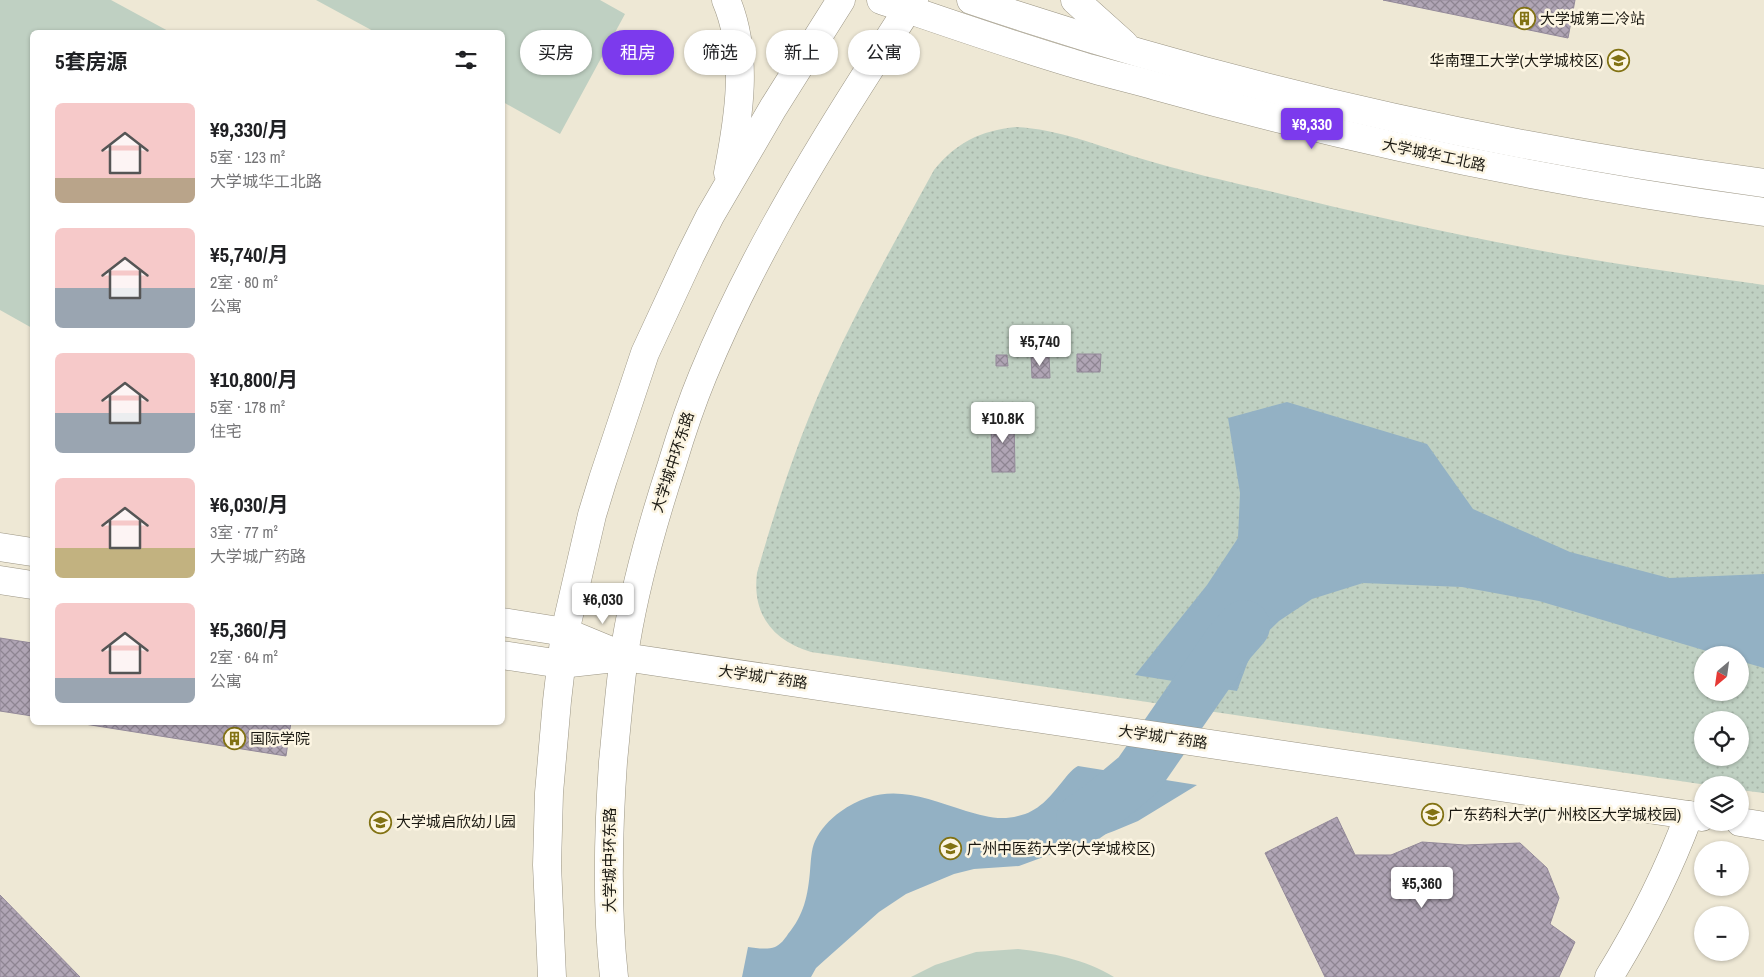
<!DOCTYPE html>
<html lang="zh">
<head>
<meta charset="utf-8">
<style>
	:root { --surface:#fff; --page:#f6f6f6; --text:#202124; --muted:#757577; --accent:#7c3aed }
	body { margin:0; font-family:"Archivo Narrow","Noto Sans SC",sans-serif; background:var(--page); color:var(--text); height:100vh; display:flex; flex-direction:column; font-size:19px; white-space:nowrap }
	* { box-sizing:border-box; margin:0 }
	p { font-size:16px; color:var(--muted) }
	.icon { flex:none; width:28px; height:28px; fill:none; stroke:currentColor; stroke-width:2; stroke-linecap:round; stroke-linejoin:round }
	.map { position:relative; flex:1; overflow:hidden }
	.sheet { position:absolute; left:30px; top:30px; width:475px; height:695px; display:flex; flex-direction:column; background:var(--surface); border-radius:8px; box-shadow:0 1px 4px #0004 }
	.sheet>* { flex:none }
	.guide { position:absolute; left:520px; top:30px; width:475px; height:45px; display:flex; gap:10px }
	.needle { width:32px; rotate:209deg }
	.fabs { position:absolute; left:1694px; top:646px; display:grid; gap:10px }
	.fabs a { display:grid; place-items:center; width:55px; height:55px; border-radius:50%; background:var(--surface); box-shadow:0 1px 4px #0004; font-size:25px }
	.price { position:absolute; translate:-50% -42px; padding:0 11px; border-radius:5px; background:#fff; color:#222; font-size:16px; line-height:32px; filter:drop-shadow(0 1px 2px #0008) }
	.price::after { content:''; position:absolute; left:50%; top:30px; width:15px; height:11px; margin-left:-8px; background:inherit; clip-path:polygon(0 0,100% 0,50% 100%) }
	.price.active { background:var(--accent); color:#fff }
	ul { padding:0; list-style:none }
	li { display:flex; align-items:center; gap:15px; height:125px; padding:0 25px }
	li span { display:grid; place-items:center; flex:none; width:140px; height:100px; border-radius:8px; color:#555 }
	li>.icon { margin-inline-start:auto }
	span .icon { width:60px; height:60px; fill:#fffc; stroke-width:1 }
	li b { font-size:21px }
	h2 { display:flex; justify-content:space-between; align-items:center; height:60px; padding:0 25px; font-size:21px }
	.chip { padding:0 18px; border-radius:22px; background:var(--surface); box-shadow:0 1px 4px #0004; font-size:18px; line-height:45px }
	.chip.active { background:var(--accent); color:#fff }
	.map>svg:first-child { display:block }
	.green { fill:url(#green-dots); fill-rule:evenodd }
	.pitch { fill:#bfd0c2 }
	.water { fill:#93b1c4 }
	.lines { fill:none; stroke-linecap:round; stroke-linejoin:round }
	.river { stroke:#93b1c4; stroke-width:52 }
	.building { fill:url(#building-cross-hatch); stroke:#938999 }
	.minor-casing { stroke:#9b9584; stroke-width:29 }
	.major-casing { stroke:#9b9584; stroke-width:29 }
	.minor { stroke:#fff; stroke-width:28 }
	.major { stroke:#fff; stroke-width:28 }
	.labels { text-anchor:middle; stroke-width:5; stroke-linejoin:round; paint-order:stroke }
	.poi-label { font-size:15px; fill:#1a1811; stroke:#fcf5e2; text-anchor:start }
	.street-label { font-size:15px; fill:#1a1811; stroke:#fcf5e2 }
</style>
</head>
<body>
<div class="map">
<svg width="1764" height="977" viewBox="0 0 1764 977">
	<defs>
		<pattern id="green-dots" width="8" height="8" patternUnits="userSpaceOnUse" patternTransform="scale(1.25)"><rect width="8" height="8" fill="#bfd0c2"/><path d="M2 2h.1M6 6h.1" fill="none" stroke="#a4b2a6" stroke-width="1.8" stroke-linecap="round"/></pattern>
		<pattern id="building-cross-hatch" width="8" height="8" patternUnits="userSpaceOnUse" patternTransform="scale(1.25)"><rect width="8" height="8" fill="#b0a5b5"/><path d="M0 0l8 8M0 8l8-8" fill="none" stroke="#8e8592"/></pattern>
	</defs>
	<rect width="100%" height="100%" fill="#eee8d5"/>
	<path class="green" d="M1016 127C1058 129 1099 146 1139 158 1182 171 1226 181 1269 191 1365 215 1461 236 1559 254 1627 266 1695 275 1764 285V793L1740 790V785H1707L811 652C772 640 752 614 757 573 777 503 799 435 830 369 861 301 898 236 934 170 957 142 980 131 1016 127ZM1702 655H1740V692H1702ZM1702 720H1740V758H1702Z"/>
	<g class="pitch">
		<polygon points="0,0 111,0 170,32 32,32 32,328 0,310"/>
		<polygon points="316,0 600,0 625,14 560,134 503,102 502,32 375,32"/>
		<path d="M1018 949C1052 953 1084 959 1114 977H911L935 965 976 952Z"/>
	</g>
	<g class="water">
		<polygon points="1287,402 1427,444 1473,509 1570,552 1669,578 1764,574 1764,668 1740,661 1740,655 1720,655 1539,601 1462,587 1363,583 1312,599 1279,621 1254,645 1237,691 1135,675 1207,585 1238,538 1240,493 1228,418"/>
		<path d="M1078 766 1197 785 1138 821 1114 831 1019 866 974 869 954 874 906 894 879 912 826 959 816 968 811 977H742L748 947C756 948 767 950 775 947 780 945 785 939 788 934 804 915 808 895 810 871 811 861 811 850 815 841 820 830 830 819 840 812 884 780 920 796 966 811 983 816 1000 821 1018 816 1038 812 1050 797 1062 782 1067 776 1071 770 1078 766Z"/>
	</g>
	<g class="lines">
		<polyline class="river" points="1082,819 1102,805 1138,775 1230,642 1244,626"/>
	</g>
	<g class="building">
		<polygon points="1383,0 1575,0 1568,38"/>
		<polygon points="1077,354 1101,354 1100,372 1077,372"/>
		<polygon points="996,355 1007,355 1008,366 996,366"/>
		<polygon points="1031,355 1049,355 1050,378 1032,378"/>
		<polygon points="991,417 1014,417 1015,472 992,472"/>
		<polygon points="0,638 32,643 32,716 0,711"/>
		<polygon points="72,722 291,722 286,756"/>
		<polygon points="1337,817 1355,855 1391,855 1422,842 1465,845 1520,843 1547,868 1559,898 1550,924 1575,942 1559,977 1325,977 1265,853"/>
		<polygon points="0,895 80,977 0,977"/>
	</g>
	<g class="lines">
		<defs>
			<g id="minor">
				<polyline points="0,547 32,552"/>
				<polyline points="0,580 32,585"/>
				<polyline points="502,622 565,632 623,656"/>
				<polyline points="502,655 561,664 624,657 1702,817"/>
				<polyline points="1740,822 1764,826"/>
				<path d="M1609 977C1641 925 1668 872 1689 815"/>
			</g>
			<g id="major">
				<path d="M726 0C749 54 739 117 728 173"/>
				<path d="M881 0C945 22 1008 44 1072 63 1100 72 1128 78 1156 86 1356 142 1558 184 1764 212"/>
				<path d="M971 0C1228 87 1495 147 1764 183"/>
				<polyline points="1075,0 1124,44"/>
				<polyline points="552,977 547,865 549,793 557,701 565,632 592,515 603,479 645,353 690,256 710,216 773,108 841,0"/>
				<path d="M614 977C606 905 608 834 613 762 617 722 620 682 626 642 636 582 653 522 672 464 681 434 691 404 703 375 745 273 801 177 860 84 878 56 895 28 914 0"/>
			</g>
		</defs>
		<use href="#minor" class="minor-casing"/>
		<use href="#major" class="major-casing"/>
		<use href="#minor" class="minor"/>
		<use href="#major" class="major"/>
	</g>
	<defs>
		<symbol id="building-ring" viewBox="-11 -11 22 22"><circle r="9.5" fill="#fcf5e2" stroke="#827213" stroke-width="1.5"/><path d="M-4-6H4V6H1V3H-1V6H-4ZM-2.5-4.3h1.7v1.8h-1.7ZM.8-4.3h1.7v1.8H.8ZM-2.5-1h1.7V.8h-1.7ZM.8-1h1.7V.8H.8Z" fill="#827213"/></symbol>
		<symbol id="university-ring" viewBox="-11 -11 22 22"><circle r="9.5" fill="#fcf5e2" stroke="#827213" stroke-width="1.5"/><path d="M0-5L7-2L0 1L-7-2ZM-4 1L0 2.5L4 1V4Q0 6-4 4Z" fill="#827213"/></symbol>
		<symbol id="school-ring" viewBox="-11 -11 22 22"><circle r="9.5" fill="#fcf5e2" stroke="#827213" stroke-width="1.5"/><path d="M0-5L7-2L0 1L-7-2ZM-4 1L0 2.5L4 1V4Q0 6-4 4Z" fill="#827213"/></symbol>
	</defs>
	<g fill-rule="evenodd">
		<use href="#building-ring" x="1512" y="6" width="25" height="25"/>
		<use href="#university-ring" x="1606" y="48" width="25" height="25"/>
		<use href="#building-ring" x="222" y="726" width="25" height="25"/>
		<use href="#university-ring" x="1420" y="802" width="25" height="25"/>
		<use href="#school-ring" x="368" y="810" width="25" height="25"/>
		<use href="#university-ring" x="938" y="836" width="25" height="25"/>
	</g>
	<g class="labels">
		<g class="poi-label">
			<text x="1540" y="24">大学城第二冷站</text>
			<text x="1603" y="66" text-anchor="end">华南理工大学(大学城校区)</text>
			<text x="250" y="744">国际学院</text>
			<text x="1448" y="820">广东药科大学(广州校区大学城校园)</text>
			<text x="396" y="827">大学城启欣幼儿园</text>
			<text x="967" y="854">广州中医药大学(大学城校区)</text>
		</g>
		<g class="street-label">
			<text transform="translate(1434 155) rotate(12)" y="5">大学城华工北路</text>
			<text transform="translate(673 462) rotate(-72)" y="5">大学城中环东路</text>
			<text transform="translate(763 677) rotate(8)" y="5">大学城广药路</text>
			<text transform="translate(1163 737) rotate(8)" y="5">大学城广药路</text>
			<text transform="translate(610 860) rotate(-90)" y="5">大学城中环东路</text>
		</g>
	</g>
</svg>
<div class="fabs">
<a><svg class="needle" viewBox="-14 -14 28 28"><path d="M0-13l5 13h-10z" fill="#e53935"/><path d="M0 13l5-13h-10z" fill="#757577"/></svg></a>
<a><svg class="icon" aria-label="locate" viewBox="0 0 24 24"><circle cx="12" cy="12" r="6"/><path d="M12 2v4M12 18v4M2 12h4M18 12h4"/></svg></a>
<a><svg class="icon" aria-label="layers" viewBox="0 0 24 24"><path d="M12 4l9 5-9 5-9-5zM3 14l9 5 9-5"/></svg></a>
<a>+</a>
<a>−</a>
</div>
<b class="price active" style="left:1312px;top:150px">¥9,330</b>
<b class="price" style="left:1040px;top:367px">¥5,740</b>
<b class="price" style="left:1003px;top:444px">¥10.8K</b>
<b class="price" style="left:603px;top:625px">¥6,030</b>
<b class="price" style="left:1422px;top:909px">¥5,360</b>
<div class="guide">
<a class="chip">买房</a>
<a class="chip active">租房</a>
<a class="chip">筛选</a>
<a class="chip">新上</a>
<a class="chip">公寓</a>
</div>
<section class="sheet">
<h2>5套房源<svg class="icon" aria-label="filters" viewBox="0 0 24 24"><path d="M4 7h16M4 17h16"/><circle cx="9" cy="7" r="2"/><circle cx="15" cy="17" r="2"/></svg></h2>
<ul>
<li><span style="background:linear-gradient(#f6c9c9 75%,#b9a48a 0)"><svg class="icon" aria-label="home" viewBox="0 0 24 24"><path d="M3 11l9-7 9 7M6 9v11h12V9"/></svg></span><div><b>¥9,330/月</b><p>5室 · 123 m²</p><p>大学城华工北路</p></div></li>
<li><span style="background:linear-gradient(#f6c9c9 60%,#9aa5b1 0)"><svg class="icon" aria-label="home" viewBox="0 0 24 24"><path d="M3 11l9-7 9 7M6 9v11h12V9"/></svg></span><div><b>¥5,740/月</b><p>2室 · 80 m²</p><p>公寓</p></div></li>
<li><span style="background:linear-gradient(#f6c9c9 60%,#9aa5b1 0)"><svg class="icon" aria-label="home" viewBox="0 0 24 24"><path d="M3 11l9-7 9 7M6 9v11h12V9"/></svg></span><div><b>¥10,800/月</b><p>5室 · 178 m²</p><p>住宅</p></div></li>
<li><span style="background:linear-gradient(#f6c9c9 70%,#c2b280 0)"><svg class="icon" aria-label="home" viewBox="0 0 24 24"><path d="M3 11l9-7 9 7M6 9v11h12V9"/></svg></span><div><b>¥6,030/月</b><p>3室 · 77 m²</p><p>大学城广药路</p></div></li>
<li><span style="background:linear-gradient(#f6c9c9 75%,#9aa5b1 0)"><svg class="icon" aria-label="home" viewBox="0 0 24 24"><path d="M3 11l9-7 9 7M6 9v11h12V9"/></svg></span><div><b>¥5,360/月</b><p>2室 · 64 m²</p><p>公寓</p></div></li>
</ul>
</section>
</div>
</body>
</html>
